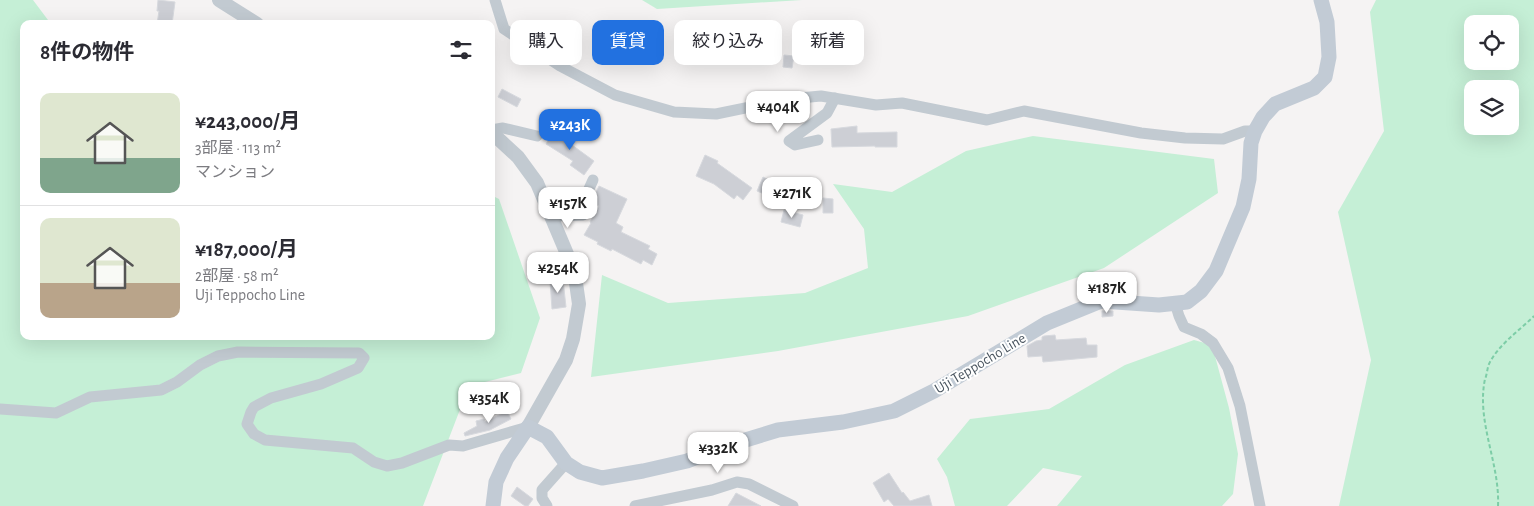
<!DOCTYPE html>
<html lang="ja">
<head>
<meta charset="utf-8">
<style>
	:root { --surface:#fff; --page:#f7f7f7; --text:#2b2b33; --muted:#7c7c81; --line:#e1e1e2; --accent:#2271e0 }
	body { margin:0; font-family:"Alegreya Sans","Noto Sans JP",sans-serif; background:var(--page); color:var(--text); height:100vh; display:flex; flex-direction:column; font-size:19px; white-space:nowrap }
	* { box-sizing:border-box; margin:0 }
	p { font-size:16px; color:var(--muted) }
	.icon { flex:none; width:28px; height:28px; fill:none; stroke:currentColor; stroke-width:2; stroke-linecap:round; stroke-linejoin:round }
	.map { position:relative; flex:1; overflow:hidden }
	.drawer { position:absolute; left:20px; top:20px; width:475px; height:320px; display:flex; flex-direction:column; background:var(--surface); border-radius:10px; box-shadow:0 5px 20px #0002 }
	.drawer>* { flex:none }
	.hud { position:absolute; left:510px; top:20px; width:475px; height:45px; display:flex; gap:10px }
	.tools { position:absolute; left:1464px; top:15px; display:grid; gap:10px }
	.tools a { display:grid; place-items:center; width:55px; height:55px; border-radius:10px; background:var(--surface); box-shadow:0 5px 20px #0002; font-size:25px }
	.price { position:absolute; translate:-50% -42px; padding:0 11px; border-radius:10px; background:#fff; color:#222; font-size:16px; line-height:32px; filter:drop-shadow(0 1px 2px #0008) }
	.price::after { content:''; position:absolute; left:50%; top:30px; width:15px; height:11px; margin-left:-8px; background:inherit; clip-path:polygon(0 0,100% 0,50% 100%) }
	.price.current { background:var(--accent); color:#fff }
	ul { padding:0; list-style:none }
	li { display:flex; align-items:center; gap:15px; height:125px; padding:0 20px }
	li+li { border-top:1px solid var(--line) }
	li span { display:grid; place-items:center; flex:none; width:140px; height:100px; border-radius:10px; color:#555 }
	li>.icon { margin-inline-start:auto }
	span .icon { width:60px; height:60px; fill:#fffc; stroke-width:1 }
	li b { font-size:21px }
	h2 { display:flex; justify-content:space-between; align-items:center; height:60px; padding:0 20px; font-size:21px }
	.pill { padding:0 18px; border-radius:10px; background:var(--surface); box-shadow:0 5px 20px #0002; font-size:18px; line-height:45px }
	.pill.current { background:var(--accent); color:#fff }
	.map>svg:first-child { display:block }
	.green { fill:#c5efd6; fill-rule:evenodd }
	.building { fill:#cdcfd5; stroke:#d7d9de }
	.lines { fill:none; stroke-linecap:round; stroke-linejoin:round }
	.path { stroke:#7dcda7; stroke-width:2; stroke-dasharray:4 2.5; stroke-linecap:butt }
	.minor { stroke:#c2cad1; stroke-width:11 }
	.tertiary { stroke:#c2cad1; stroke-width:14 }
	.secondary { stroke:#c2cbd5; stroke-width:15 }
	.labels { text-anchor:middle; stroke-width:4; stroke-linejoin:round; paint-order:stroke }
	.street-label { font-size:15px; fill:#4b5660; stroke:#fff }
</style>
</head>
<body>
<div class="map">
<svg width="1534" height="506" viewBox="0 0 1534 506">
	<rect width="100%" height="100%" fill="#f5f3f3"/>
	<g class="green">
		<polygon points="0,0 33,0 51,24 24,24 24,336 491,336 491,195 499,199 540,318 521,373 469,386 423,506 0,506"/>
		<polygon points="642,0 802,0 657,9"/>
		<path d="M1376 0H1534V506H1339L1371 360 1338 212 1384 131 1370 12ZM1472 24H1510V61H1472ZM1472 89H1510V126H1472Z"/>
		<polygon points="1033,136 1214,159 1218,193 1104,268 968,316 778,351 591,377 602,275 668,303 805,293 868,268 864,229 833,184 892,192 966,151"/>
		<polygon points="1194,340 1212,345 1229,408 1238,454 1233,494 1222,506 1057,506 1082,476 1043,468 1007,506 955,506 947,477 937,459 970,419 1049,409 1125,365"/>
	</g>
	<g class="building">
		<polygon points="158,0 175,2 172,24 157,24 159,11 157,11"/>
		<polygon points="784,55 794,56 792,68 783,67"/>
		<polygon points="502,89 521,99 517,107 498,97"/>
		<polygon points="857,126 857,133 897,132 897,147 875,147 875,146 832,147 831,129"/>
		<polygon points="555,129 575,141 572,145 594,161 584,175 570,165 573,161 546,144"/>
		<polygon points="705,155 718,161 717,163 752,188 743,200 737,195 734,199 714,184 696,176"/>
		<polygon points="763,177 775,183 769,196 757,191"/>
		<polygon points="599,186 627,199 616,223 623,227 621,232 650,246 648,249 657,254 652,265 643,260 641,264 612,249 611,251 597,244 598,242 584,235 591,223 590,222 599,206 591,203"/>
		<rect x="800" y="192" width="16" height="14"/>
		<polygon points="823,198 833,199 833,213 823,213"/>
		<polygon points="784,210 803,215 800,227 781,222"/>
		<polygon points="563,280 566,307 552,309 550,281"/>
		<polygon points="1102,311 1113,311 1113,316 1102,317"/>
		<polygon points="1055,335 1056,340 1086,338 1087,345 1097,345 1097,357 1043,362 1042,356 1028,357 1027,346 1036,341 1042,340 1042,337 1044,336"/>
		<polygon points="507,411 511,419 490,430 465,436 464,433 477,426 476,421 484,419 485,422"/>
		<polygon points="889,473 902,493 903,492 910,501 929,495 932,506 894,506 888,499 884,502 873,483"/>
		<polygon points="517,487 533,499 528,506 525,506 511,496"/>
		<polygon points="736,493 761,506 728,506"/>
	</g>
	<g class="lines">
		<path class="path" d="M1498 506C1500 463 1476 422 1485 379 1487 375 1487 369 1489 364 1498 345 1519 331 1534 316"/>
		<g class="minor">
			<polyline points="495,0 504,29 560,66 615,95 674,112 716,114 789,99 821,96 876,105 902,103 987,120 1024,111 1141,133 1185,138 1223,139 1245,131 1255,131"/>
			<polyline points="491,130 503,128 537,136"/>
			<polyline points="818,140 795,145 789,141 827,113 835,98"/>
			<polyline points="551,216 588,191 593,180"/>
			<polyline points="553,216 583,215"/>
			<polyline points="1175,303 1179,316 1184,327 1201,334 1213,343 1228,368 1240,406 1260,506"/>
			<polyline points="0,409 56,413 90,397 161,390 177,382 200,365 218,356 238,352 359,353 364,358 358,368 321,384 271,398 254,407 251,412 247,424 254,434 265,440 353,448 374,462 387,466 402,463 449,445 463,446 528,427"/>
			<polyline points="547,506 542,498 542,490 566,463"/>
			<polyline points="635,506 712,490 737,482 749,484 793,506"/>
		</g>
		<g class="tertiary">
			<polyline points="219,0 257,24"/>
			<polyline points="491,132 518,157 537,183 567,254 576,283 579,304 573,339 566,360 528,427"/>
		</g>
		<polyline class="secondary" points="493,506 496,482 507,458 528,427 547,437 566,463 580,472 602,478 643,471 687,461 729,445 778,430 843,422 894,411 934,391 1047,323 1101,301 1159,305 1187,302 1201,291 1216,271 1243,207 1249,179 1251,143 1255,131 1263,117 1275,104 1314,88 1325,77 1329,57 1327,22 1321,0"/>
	</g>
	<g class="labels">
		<g class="street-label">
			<text transform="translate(980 363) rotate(-31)" y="5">Uji Teppocho Line</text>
		</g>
	</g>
</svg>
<div class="tools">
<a><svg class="icon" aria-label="locate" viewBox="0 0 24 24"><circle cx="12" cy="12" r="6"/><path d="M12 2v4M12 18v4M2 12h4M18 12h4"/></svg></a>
<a><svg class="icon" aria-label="layers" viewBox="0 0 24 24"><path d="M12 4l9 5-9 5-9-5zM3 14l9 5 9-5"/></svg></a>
</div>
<b class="price" style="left:778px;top:133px">¥404K</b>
<b class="price current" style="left:570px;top:151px">¥243K</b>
<b class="price" style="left:792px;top:219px">¥271K</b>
<b class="price" style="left:568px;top:229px">¥157K</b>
<b class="price" style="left:558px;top:294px">¥254K</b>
<b class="price" style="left:1107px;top:314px">¥187K</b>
<b class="price" style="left:489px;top:424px">¥354K</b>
<b class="price" style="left:718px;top:474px">¥332K</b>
<div class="hud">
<a class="pill">購入</a>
<a class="pill current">賃貸</a>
<a class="pill">絞り込み</a>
<a class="pill">新着</a>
</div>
<section class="drawer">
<h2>8件の物件<svg class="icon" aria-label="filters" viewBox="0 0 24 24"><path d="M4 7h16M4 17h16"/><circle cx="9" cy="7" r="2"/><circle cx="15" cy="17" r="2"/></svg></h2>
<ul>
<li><span style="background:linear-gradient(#dfe7d0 65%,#7fa58c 0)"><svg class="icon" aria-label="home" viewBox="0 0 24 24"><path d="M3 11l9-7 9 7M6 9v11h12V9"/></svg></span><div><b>¥243,000/月</b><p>3部屋 · 113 m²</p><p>マンション</p></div></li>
<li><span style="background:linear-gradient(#dfe7d0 65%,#b9a48a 0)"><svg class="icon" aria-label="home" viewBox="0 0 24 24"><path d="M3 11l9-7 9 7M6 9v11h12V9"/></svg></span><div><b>¥187,000/月</b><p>2部屋 · 58 m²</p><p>Uji Teppocho Line</p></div></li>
</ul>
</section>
</div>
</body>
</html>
